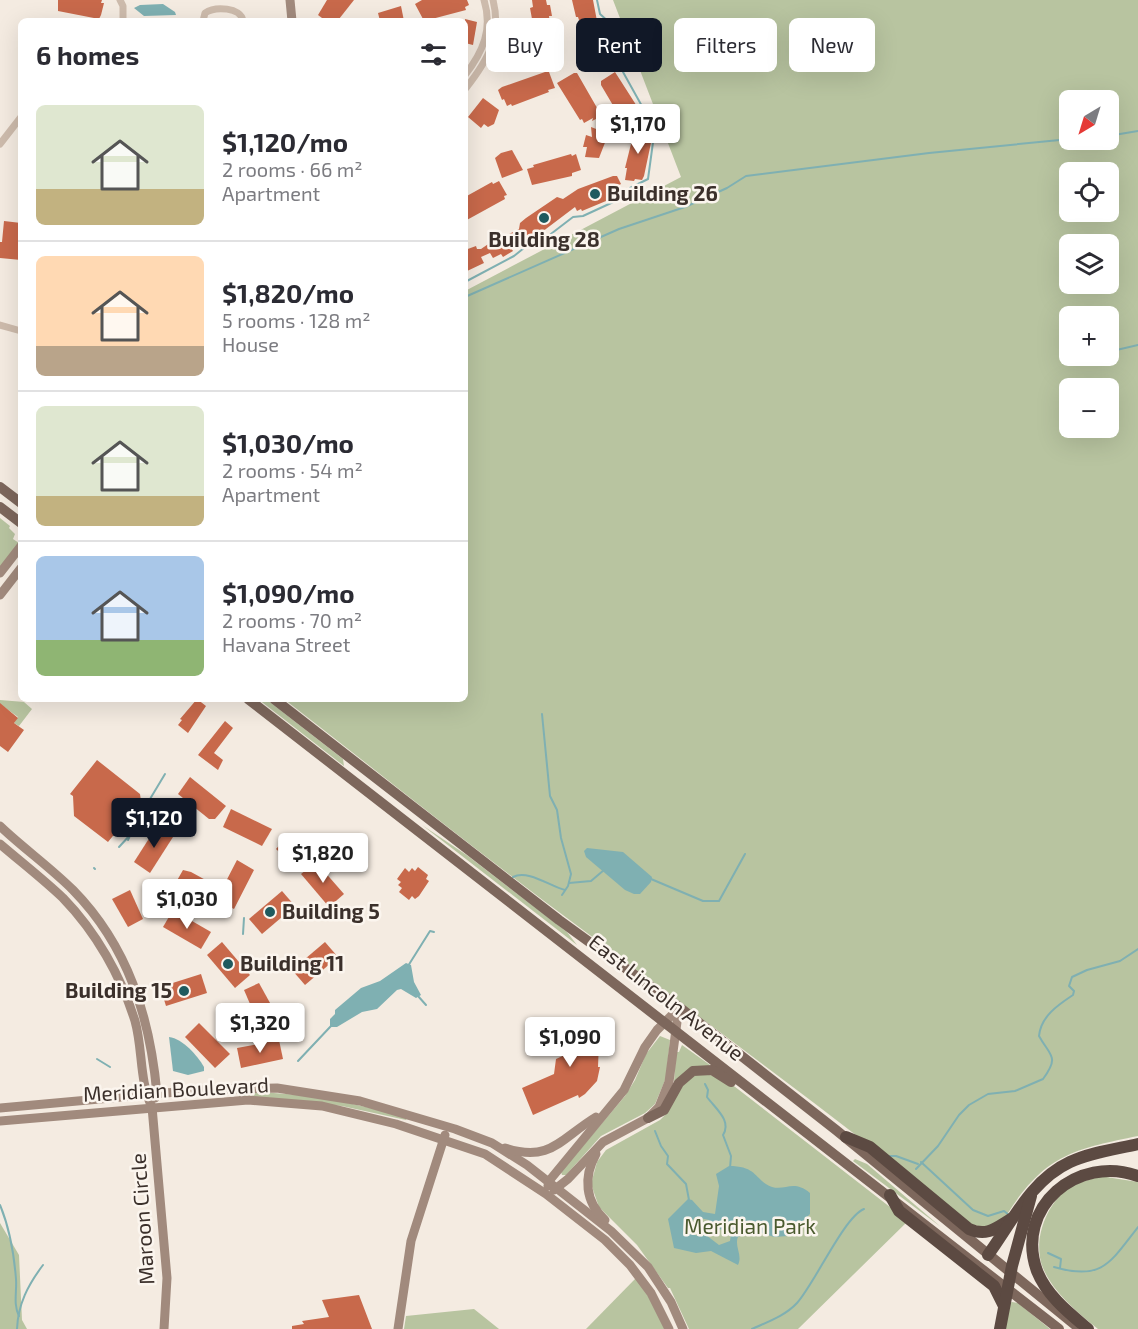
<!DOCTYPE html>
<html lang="en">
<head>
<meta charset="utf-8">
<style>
	:root { --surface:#fff; --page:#f7f7f7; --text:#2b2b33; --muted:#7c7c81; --line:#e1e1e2; --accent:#111827 }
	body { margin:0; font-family:"Exo 2",sans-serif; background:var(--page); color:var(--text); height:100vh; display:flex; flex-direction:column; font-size:22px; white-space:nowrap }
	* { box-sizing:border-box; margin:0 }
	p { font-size:20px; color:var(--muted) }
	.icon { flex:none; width:33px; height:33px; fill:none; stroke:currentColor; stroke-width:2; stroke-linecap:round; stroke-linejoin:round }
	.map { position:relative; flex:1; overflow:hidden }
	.panel { position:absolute; left:18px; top:18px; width:450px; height:684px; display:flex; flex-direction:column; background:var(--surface); border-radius:9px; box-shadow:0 6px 24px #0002 }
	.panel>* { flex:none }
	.banner { position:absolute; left:486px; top:18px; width:561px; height:54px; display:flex; gap:12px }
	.needle { width:39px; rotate:218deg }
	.buttons { position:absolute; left:1059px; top:90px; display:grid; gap:12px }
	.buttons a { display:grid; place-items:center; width:60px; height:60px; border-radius:9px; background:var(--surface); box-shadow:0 6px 24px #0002; font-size:30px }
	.price { position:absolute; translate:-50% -51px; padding:0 14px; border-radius:6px; background:#fff; color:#222; font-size:20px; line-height:39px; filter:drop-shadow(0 2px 3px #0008) }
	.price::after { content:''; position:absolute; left:50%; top:36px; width:18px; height:14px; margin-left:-9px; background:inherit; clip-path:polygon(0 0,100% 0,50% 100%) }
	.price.active { background:var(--accent); color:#fff }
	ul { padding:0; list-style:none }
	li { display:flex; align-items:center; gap:18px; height:150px; padding:0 18px }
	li+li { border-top:2px solid var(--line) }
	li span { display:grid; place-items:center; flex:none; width:168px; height:120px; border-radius:9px; color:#555 }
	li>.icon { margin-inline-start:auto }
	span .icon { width:72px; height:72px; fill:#fffc; stroke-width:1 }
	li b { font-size:26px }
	h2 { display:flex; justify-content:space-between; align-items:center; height:72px; padding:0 18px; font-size:26px }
	.tag { padding:0 21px; border-radius:9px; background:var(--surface); box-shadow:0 6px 24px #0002; font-size:21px; line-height:54px }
	.tag.active { background:var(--accent); color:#fff }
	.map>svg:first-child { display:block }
	.green { fill:#b8c4a0; fill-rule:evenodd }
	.water { fill:#7fb0b2; fill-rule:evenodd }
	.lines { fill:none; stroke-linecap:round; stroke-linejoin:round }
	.stream { stroke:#7fb0b2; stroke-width:2 }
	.building { fill:#c8694b }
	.street { stroke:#cdbbac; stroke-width:7 }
	.secondary { stroke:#a18a7d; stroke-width:9 }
	.primary { stroke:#7d675c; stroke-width:10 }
	.highway { stroke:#5c4a42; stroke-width:12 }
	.poi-dot { fill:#1f5a5e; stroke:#fbf5ee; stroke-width:2 }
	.labels { text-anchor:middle; stroke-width:5; stroke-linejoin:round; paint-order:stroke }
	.poi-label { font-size:21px; font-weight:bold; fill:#3b302b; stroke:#fbf5ee; text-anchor:start }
	.street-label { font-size:21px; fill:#3b302b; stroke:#fbf5ee }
	.park-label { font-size:21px; fill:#4a5a2e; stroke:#fbf5ee }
</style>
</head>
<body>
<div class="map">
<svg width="1138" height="1329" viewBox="0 0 1138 1329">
	<rect width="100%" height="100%" fill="#f4ebe1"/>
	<g class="green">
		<path d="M613 0H1138V1136C1074 1149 1045 1155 1008 1213L1010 1214 992 1229 970 1224C842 1122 710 1025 579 927 479 853 382 775 284 699H465V291L681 177ZM1070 100H1108V140H1070ZM1070 172H1108V212H1070ZM1070 244H1108V284H1070ZM1070 316H1108V356H1070ZM1070 388H1108V428H1070Z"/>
		<polygon points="0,518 10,526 9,528 15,534 13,539 19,543 0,568"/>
		<polygon points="258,699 266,699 343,759 344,766"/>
		<polygon points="0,700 24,702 32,709 19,726 14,723 18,717 0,704"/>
		<polygon points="422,825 468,856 567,932 577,945"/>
		<polygon points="660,1036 670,1040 666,1078 655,1104 645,1113 601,1136 566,1175 562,1175 561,1172 625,1096 635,1080 646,1054"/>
		<polygon points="682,1045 710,1065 674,1082 676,1052 679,1052"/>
		<polygon points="696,1074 721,1076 908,1221 798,1329 689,1329 670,1288 668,1288 637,1245 599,1207 591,1184 597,1162 606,1150 660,1120 666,1114 680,1088"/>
		<path d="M251 1092C304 1093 356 1103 407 1118L406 1120 342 1106 239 1097V1094Z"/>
		<polygon points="855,1159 867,1164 941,1227 853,1161"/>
		<path d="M1100 1176 1138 1182V1329H1098C1077 1312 1053 1292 1043 1268 1032 1241 1046 1204 1069 1188 1078 1182 1090 1180 1100 1176Z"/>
		<polygon points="0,1223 19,1255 22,1320 27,1329 0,1329"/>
		<polygon points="636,1278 653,1303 665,1329 586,1329"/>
		<polygon points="1012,1302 1018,1303 1050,1329 1004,1329 1010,1303"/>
		<polygon points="474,1309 499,1329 404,1329 406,1316"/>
	</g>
	<g class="water">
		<polygon points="163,4 175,12 176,15 144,16 134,8 140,5"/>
		<polygon points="587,848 623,852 652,877 651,882 640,894 634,894 625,890 586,857 584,851"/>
		<polygon points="406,963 411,965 414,982 421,995 416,998 401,989 397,990 377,1009 362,1012 337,1027 330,1027 330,1019 335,1014 335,1010 361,988 380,981"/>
		<path d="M169 1037C183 1039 197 1055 204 1067V1071L188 1075 173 1071Z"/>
		<path d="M729 1166C758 1166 754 1180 772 1187 786 1191 793 1179 810 1193V1214L788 1236 774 1237 753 1230 738 1237C734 1246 743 1255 738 1265L711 1251 696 1253 674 1248 668 1219 688 1199 692 1200 703 1212 715 1214 719 1186 716 1174ZM695 1217 709 1220 713 1229 730 1230 731 1234 730 1241 719 1245 706 1235 698 1236 692 1234 689 1226Z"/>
	</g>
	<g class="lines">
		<g class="stream">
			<polyline points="1108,136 1138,131"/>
			<polyline points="465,282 514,256 524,248 543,240 573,217 583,216 622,198 630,188 648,179 654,135 645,124 643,108 623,72 623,57 610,23 600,14 597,0"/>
			<polyline points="465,297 619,229 685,207 727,188 746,176 929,153 1070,139"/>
			<polyline points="1108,352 1138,345"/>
			<polyline points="1084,359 1097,356"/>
			<polyline points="542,714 550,796 557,810 561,838 571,874 568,886 562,895"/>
			<polyline points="128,840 135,824 165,774"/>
			<polyline points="119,847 131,834"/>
			<polyline points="94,868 95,869"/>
			<path d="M513 877C528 869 551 887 565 890"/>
			<polyline points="651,879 703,901 719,901 745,854"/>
			<polyline points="569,883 591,881 604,870"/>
			<polyline points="243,934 244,918"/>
			<polyline points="408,966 430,931 434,932"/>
			<polyline points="418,996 426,1005"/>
			<polyline points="97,1059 110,1067"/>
			<polyline points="298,1061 331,1026"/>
			<path d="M705 1084 708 1090 707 1097C716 1109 732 1121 723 1135L731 1156 730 1168"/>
			<polyline points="655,1131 661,1146 668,1156 667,1164 686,1184 689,1200"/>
			<polyline points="890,1156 896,1156 918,1164"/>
			<polyline points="921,1162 973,1210 988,1216 1004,1211 1009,1215"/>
			<path d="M916 1169 938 1146 959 1115 969 1105 988 1094 1015 1091 1043 1079C1060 1056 1050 1056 1039 1036 1041 1016 1058 1005 1073 995L1074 991 1069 986 1072 977 1087 970 1120 961 1138 949"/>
			<path d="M0 1205C10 1229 14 1254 16 1279 17 1292 13 1304 19 1316"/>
			<polyline points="1048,1253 1061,1259 1060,1268"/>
			<path d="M1054 1267C1102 1281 1110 1263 1138 1227"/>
			<path d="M17 1329C18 1304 28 1285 43 1265"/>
			<path d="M752 1329C767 1322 785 1316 797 1303 815 1283 844 1217 864 1209"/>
		</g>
	</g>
	<g class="building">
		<polygon points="58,0 102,0 101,3 104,3 101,15 99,19 58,11"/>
		<polygon points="327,0 354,0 339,19 326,21 318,15"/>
		<polygon points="422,0 467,0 469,5 465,7 466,10 428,20 427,18 423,19 415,4"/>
		<polygon points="532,0 546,0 547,5 550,5 552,16 549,16 550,24 537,27 535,18 532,19 530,8 533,7"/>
		<polygon points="572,0 593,0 597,21 603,19 606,23 621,59 618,60 619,63 602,70 583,20 579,20 578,17 576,17"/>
		<polygon points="401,6 404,21 380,21 378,13"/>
		<polygon points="465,19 477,22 473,45 465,43"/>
		<polygon points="545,37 546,39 550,37 553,44 555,43 558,52 556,55 508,71 505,54 509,53 508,51"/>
		<polygon points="545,72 549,72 555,88 548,90 549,92 512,106 511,104 507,106 504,99 502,100 498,90 502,87"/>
		<polygon points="615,72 640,111 639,112 641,116 628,127 626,123 624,124 601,85 601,81"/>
		<polygon points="574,73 577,73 600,113 600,117 592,121 593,118 584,123 582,119 580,120 557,83"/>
		<polygon points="483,98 499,110 494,124 488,127 484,124 481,128 468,117"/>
		<polygon points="591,127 604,132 602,139 606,140 599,158 585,157 587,147 583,147 586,135 592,137"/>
		<polygon points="635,128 650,133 650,137 652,138 644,176 642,180 635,179 634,181 625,180 627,168 625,168"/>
		<polygon points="512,150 523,170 502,178 495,158 501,153"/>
		<polygon points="571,154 572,156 576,154 581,170 572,173 572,176 532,185 527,169 534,167 533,165"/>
		<polygon points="613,176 617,176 621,184 619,185 621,192 618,196 582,211 581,209 577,211 575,207 534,238 529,239 525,233 517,238 520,244 511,248 513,251 503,257 501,254 493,258 490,253 481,257 484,263 465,272 465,250 476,246 477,249 481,249 503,234 505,236 519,229 520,223 526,218 557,197 563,199 578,189"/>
		<polygon points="499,181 507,195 504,196 505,199 465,221 465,197 492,182 493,184"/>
		<polygon points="4,221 21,223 21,260 0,258 0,242 2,242"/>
		<polygon points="197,699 206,706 188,733 178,725 182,720 180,719"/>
		<polygon points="0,703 18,718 14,723 24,730 8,752 0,746"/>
		<polygon points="225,721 233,728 214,753 223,760 218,770 198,755"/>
		<polygon points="97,760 140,794 141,801 108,842 74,816 73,796 70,794"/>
		<polygon points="190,777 226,806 215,819 209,819 178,794"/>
		<polygon points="231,809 272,829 262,846 223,827"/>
		<polygon points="157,826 173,837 150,873 134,862"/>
		<polygon points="285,839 301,851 291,863 276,849"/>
		<polygon points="237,860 254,870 234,909 216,900 219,895 211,889 203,901 175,884 183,870 191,872 222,889"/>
		<polygon points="316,862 344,894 329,907 301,874"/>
		<polygon points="418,867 428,875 426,879 429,881 419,896 415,899 412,896 409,900 399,892 402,888 398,885 401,882 397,879 405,868 409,872 412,868 415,871"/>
		<polygon points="130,890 143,919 128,927 112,899"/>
		<polygon points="282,891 295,906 262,934 249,919"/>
		<polygon points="173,910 211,932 201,949 163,927"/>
		<polygon points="222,942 250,975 235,988 207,955"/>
		<polygon points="325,942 338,957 305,985 292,970"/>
		<polygon points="201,974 207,993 166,1006 160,987"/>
		<polygon points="259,983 275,1012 257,1020 244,990"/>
		<polygon points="571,1017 600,1017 598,1067 600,1067 597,1081 585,1094 579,1098 578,1095 533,1115 522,1088 554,1074 556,1059 569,1053"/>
		<polygon points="199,1023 230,1054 215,1068 185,1037"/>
		<polygon points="279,1040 283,1059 241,1068 237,1048"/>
		<polygon points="359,1295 372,1329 292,1329 292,1326 304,1324 302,1321 329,1317 322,1300"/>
	</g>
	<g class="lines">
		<g class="street">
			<polyline points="120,0 123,6 123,21"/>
			<path d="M203 21 205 13C215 6 241 7 243 21"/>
			<path d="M465 75C483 52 493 29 484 0"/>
			<path d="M465 86 466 88C488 60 502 36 493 0"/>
			<polyline points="0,144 21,117"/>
			<polyline points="0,325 21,331"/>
		</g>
		<g class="secondary">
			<polyline points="290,0 292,21"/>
			<polyline points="0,573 21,546"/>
			<polyline points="0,595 21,568"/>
			<path d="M0 826C23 848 50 867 73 890 128 946 150 1017 157 1094L155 1098"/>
			<path d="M0 844C21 862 43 879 63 898 96 932 121 976 135 1021 143 1049 139 1081 152 1107L167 1278 164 1329"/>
			<polyline points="0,1108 199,1090 277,1088 360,1101 455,1129 492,1143 527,1165 611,1231 648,1267 671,1302 683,1329"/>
			<polyline points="0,1121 248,1100 322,1106 396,1124 485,1154 546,1194 605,1240 630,1265 651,1293 669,1329"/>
			<path d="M505 1148C551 1163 561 1138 596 1117"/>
			<path d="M596 1154C583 1177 585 1202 605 1220"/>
			<polyline points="548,1186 549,1181 624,1090 645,1047 657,1030 679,1008"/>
			<polyline points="554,1190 568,1179 603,1142 648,1118 659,1107 669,1082 679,1007"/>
			<polyline points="398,1329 411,1241 445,1135"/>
		</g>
		<g class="primary">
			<polyline points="0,487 21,503"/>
			<polyline points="0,507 21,523"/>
			<polyline points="248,699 1059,1329"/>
			<polyline points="274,699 559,920 679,1007 836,1130 1075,1325"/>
			<polyline points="648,1118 664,1110 679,1083 693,1071 712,1070 731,1082"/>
		</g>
		<g class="highway">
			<path d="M846 1137 870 1147 969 1229C987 1237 996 1228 1011 1219"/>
			<polyline points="890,1195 899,1211 994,1286 1004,1306"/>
			<path d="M988 1255C1012 1222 1031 1180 1070 1162 1091 1152 1116 1149 1138 1144"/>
			<polyline points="1000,1329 1012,1266 1031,1196"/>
			<path d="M1088 1329C1069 1313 1047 1296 1037 1271 1014 1207 1078 1154 1138 1176"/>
		</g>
	</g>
	<g class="poi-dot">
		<circle cx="595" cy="194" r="6"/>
		<circle cx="544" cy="218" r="6"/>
		<circle cx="270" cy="912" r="6"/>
		<circle cx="228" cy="964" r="6"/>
		<circle cx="184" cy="991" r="6"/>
	</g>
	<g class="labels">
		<g class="poi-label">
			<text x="607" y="201">Building 26</text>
			<text x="544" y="247" text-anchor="middle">Building 28</text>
			<text x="282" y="919">Building 5</text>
			<text x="240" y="971">Building 11</text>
			<text x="172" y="998" text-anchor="end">Building 15</text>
		</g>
		<g class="street-label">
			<text transform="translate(666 998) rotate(38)" y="7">East Lincoln Avenue</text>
			<text transform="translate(176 1090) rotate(-3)" y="7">Meridian Boulevard</text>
			<text transform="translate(143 1219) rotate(-94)" y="7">Maroon Circle</text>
		</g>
		<g class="park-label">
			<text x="750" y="1234">Meridian Park</text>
		</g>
	</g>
</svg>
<div class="buttons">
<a><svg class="needle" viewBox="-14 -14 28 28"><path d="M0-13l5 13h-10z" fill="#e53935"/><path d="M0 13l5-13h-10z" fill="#7c7c81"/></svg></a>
<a><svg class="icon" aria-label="locate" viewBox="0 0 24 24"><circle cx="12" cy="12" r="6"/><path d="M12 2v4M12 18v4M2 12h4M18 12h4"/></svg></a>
<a><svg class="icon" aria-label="layers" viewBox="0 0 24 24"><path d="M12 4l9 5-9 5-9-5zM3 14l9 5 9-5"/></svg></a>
<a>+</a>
<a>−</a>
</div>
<b class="price" style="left:638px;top:155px">$1,170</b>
<b class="price active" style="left:154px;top:849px">$1,120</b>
<b class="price" style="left:323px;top:884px">$1,820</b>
<b class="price" style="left:187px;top:930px">$1,030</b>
<b class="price" style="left:260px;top:1054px">$1,320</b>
<b class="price" style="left:570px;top:1068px">$1,090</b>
<div class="banner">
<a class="tag">Buy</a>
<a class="tag active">Rent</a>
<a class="tag">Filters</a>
<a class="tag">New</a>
</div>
<section class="panel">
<h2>6 homes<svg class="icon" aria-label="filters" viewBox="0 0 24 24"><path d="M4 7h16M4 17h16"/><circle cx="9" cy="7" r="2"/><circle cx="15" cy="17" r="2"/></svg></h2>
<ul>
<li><span style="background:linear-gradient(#dfe7d0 70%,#c2b280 0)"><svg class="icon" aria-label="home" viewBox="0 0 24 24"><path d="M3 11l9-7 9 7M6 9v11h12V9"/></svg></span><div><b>$1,120/mo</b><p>2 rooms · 66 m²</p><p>Apartment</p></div></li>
<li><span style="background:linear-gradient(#ffd9b3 75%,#b9a48a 0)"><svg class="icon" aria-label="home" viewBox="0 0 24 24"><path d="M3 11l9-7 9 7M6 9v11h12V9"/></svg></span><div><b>$1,820/mo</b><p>5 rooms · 128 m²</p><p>House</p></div></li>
<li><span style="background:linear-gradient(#dfe7d0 75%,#c2b280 0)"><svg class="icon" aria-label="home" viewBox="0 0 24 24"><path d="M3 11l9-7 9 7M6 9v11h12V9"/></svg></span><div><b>$1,030/mo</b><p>2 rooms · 54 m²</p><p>Apartment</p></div></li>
<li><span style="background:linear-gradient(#a9c7e8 70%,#8fb573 0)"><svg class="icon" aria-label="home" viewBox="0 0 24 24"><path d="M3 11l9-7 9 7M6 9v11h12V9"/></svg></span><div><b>$1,090/mo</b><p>2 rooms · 70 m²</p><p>Havana Street</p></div></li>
</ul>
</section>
</div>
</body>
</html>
